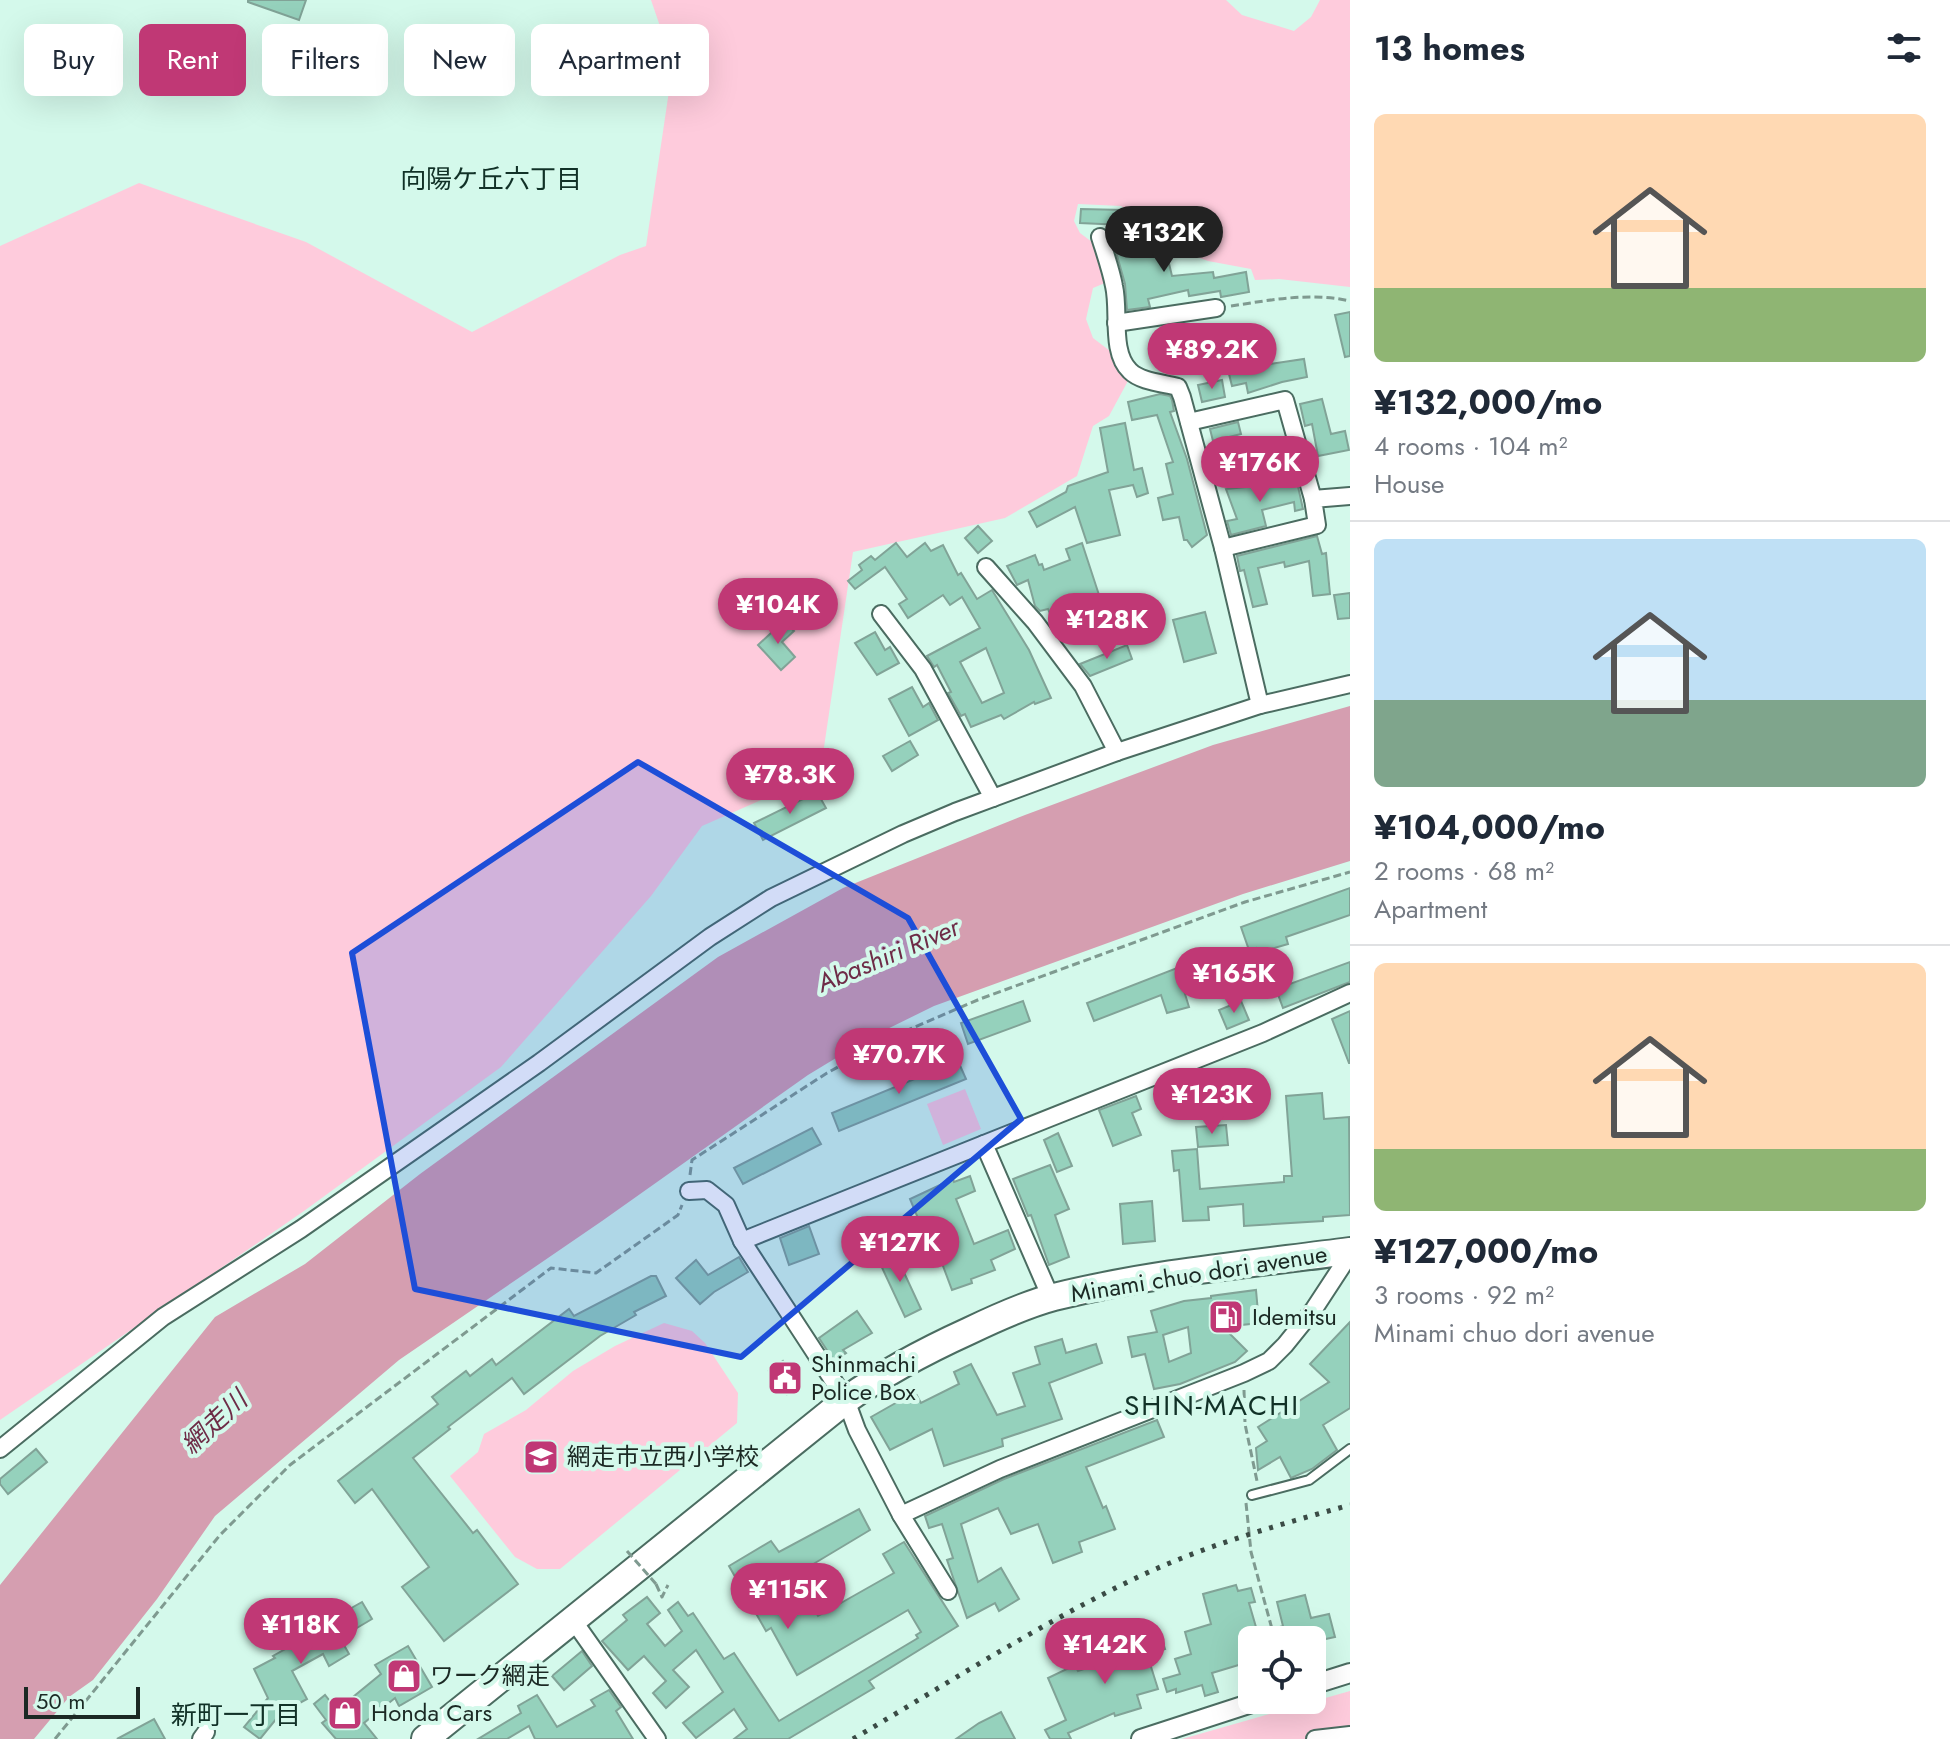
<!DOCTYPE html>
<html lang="en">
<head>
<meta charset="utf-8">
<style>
	:root { --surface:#fff; --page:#f2f2f3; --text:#1f2937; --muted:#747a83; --line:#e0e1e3; --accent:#c03875 }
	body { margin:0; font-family:Jost,"Noto Sans JP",sans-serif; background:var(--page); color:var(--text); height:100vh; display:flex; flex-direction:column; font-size:30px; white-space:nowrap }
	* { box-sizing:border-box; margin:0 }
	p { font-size:26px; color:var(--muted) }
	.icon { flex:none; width:44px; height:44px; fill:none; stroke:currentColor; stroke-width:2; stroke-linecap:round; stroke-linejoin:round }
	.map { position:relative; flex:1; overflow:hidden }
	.panel { display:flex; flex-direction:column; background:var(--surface); width:600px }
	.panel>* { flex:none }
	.banner { position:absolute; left:24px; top:24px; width:760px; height:72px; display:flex; gap:16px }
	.tools { position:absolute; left:1238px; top:1626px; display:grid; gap:16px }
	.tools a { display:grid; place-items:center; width:88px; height:88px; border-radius:12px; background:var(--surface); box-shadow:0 8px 32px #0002; font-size:40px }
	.scale { position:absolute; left:24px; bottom:20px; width:116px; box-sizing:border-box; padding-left:8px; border:4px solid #1b2924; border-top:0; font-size:22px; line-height:28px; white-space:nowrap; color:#1b2924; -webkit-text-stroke:6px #d4f9eb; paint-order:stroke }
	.price { position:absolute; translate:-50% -68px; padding:0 18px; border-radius:28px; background:var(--accent); color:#fff; font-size:26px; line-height:52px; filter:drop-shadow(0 2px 4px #0008) }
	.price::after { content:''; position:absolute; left:50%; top:48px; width:24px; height:18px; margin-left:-12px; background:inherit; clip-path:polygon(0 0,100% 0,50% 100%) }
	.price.active { background:#222; color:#fff }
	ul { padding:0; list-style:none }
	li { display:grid; align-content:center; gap:16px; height:424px; padding:0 24px }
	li+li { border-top:2px solid var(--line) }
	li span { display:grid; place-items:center; height:248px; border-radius:12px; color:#555 }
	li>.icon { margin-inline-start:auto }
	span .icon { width:144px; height:144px; fill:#fffc; stroke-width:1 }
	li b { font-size:34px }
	h2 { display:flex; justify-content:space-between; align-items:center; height:96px; padding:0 24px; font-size:34px }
	.tag { padding:0 28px; border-radius:12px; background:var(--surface); box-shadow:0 8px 32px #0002; font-size:28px; line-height:72px }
	.tag.active { background:var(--accent); color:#fff }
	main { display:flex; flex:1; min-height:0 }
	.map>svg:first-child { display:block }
	.green { fill:#fecbdc }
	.water { fill:#d59eb0 }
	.building { fill:#95d1bc; stroke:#81a397; stroke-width:2; fill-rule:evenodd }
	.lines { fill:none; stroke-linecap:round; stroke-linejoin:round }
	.service-casing { stroke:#4b6c61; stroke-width:12 }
	.minor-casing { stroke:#4b6c61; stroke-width:20 }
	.tertiary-casing { stroke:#4b6c61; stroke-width:22 }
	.trunk-casing { stroke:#4b6c61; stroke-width:30 }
	.path { stroke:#7f9a90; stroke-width:3; stroke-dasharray:8 4; stroke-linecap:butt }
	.service { stroke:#fff; stroke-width:8 }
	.minor { stroke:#fff; stroke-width:16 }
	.tertiary { stroke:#fff; stroke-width:18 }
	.trunk { stroke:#fff; stroke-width:26 }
	.rail { stroke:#3a4b45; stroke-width:5; stroke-dasharray:4 8; stroke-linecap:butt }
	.path-bridge { stroke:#7f9a90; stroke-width:3; stroke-dasharray:8 4; stroke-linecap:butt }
	.marked { fill:#1d4ed8; fill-opacity:0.2; stroke:#1d4ed8; stroke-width:6; stroke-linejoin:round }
	.labels { text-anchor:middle; stroke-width:8; stroke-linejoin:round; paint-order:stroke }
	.street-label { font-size:24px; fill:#1b2924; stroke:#d4f9eb }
	.poi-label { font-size:24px; fill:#1b2924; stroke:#d4f9eb; text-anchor:start }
	.neighbourhood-label { font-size:26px; fill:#113127; stroke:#d4f9eb }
	.water-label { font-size:26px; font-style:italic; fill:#6e2c47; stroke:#d4f9eb }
	.quarter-label { font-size:28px; letter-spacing:2px; fill:#113127; stroke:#d4f9eb }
</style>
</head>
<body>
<main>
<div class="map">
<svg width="1350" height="1739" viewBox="0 0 1350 1739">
	<rect width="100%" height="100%" fill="#d4f9eb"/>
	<g class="green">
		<polygon points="651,0 1226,0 1242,15 1294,31 1311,17 1320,0 1350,0 1350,287 1279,279 1255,280 1251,269 1208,261 1167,246 1143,220 1121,206 1078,204 1074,221 1080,233 1096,245 1105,283 1093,288 1086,319 1093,338 1114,354 1129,379 1109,416 1093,426 1077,476 1005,518 853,552 820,774 702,826 651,896 501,1067 304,1211 0,1420 0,246 139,183 306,242 472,332 620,255 646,246 673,64"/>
		<polygon points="965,1089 981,1129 943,1145 927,1104"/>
		<polygon points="664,1323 692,1331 705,1343 738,1393 737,1423 560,1569 537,1569 515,1557 450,1476 478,1452 484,1434 526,1410 573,1371 615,1346"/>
		<polygon points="1350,1691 1350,1739 1182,1739"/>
	</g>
	<polygon class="water" points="1350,706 1350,861 1243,894 934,1006 869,1038 808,1075 602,1221 399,1360 215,1516 157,1599 93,1680 69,1697 34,1739 0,1739 0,1585 215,1317 305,1264 420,1174 718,957 843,888 1025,815 1213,745"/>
	<g class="building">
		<polygon points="248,0 306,0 299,20 248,2"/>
		<polygon points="1081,209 1123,210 1123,225 1080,223"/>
		<polygon points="1117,228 1145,229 1144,256 1166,251 1172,276 1213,272 1214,278 1246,272 1249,292 1221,297 1220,291 1189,296 1188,290 1148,299 1150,307 1127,310 1125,284 1116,252"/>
		<polygon points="1350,312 1350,356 1345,357 1335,315"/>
		<polygon points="1304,359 1307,377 1282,382 1248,393 1246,383 1232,386 1228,370"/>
		<polygon points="1222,380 1225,397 1202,402 1198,385"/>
		<polygon points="1160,394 1170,396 1172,400 1174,411 1170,412 1187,459 1207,535 1192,547 1187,540 1184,540 1179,517 1163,520 1158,498 1173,494 1166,464 1173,462 1157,415 1132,420 1128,402"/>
		<polygon points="1322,399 1331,434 1345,431 1349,450 1318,456 1312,424 1305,426 1300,404"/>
		<polygon points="1238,422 1241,434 1213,441 1210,429"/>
		<polygon points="1125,423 1134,470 1142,468 1148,493 1137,497 1133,485 1109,490 1120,535 1087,543 1075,507 1037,527 1029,512 1066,492 1068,486 1108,472 1100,428"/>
		<polygon points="1277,447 1282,464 1255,470 1251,454"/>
		<polygon points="1297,482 1303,509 1295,511 1294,502 1262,510 1266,526 1231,535 1227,521 1237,519 1226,489"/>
		<polygon points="978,526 992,541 978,553 965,538"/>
		<polygon points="1317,536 1322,554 1326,553 1330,594 1313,596 1309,561 1285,567 1284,562 1258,568 1267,604 1253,607 1244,570 1240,571 1237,556"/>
		<path d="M896 543 907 557 925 543 931 551 943 545 958 575 961 573 977 599 992 590 1029 650 1051 698 1035 704 1034 702 1004 719 1001 715 971 727 965 714 961 716 948 693 951 692 937 665 934 667 927 656 980 628 962 597 950 605 943 595 908 618 899 604 907 599 885 567 855 589 848 581 862 570 859 565 871 556 875 560ZM986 648 1004 693 982 703 960 662Z"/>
		<polygon points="1082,543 1100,598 1075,605 1081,628 1058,634 1048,609 1040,611 1035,606 1028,580 1017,585 1007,566 1035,555 1039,565 1042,564 1044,570 1070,560 1066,549"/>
		<polygon points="1350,593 1350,618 1338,619 1334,595"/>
		<polygon points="1205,612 1216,653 1184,662 1173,620"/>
		<polygon points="784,621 794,631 782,642 795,657 781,670 758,645"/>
		<polygon points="875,632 885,650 890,647 899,663 877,675 855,643"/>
		<polygon points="1127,645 1132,659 1090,676 1080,664"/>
		<polygon points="912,687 923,707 929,703 938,720 909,736 889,699"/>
		<polygon points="910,741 918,755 892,771 883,756"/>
		<polygon points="817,792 826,808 763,840 754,823"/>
		<polygon points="1350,888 1350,915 1286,937 1288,944 1257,953 1256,948 1249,950 1241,927"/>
		<polygon points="1350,962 1350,982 1283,1008 1276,989"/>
		<polygon points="1177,968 1189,1007 1167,1013 1161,995 1094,1021 1087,1003"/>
		<polygon points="1023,1001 1030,1021 968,1044 961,1023"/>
		<polygon points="1241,1001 1249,1020 1227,1029 1219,1010"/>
		<polygon points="1350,1011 1350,1063 1349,1063 1332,1019"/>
		<polygon points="958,1061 966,1079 839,1131 832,1113"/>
		<polygon points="1322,1093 1324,1119 1349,1117 1350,1215 1323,1217 1323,1221 1244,1226 1243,1204 1208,1207 1209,1220 1183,1221 1179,1170 1174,1171 1172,1151 1197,1149 1200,1189 1284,1182 1284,1176 1292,1176 1286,1096"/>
		<polygon points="1136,1096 1141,1109 1132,1113 1141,1135 1113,1146 1099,1110"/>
		<polygon points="1226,1125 1228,1145 1198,1147 1196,1127"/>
		<polygon points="812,1128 821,1144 743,1184 734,1168"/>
		<polygon points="1058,1133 1072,1166 1057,1172 1044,1140"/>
		<polygon points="1050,1165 1069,1209 1055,1215 1069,1257 1049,1265 1031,1215 1028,1216 1013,1179"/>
		<polygon points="970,1176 975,1191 956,1199 974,1244 1008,1230 1015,1249 991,1260 995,1270 971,1279 972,1283 952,1290 937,1250 932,1252 910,1199 953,1179 954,1182"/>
		<polygon points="1152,1201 1155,1241 1123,1244 1120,1204"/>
		<polygon points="809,1226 819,1254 789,1265 780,1238"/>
		<polygon points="894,1251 921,1309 905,1317 878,1259"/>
		<polygon points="739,1257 748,1272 714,1292 700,1304 676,1278 696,1260 708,1275"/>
		<polygon points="651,1276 656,1276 666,1296 634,1312 636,1315 600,1336 524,1394 512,1378 448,1427 450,1429 413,1458 473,1533 477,1530 518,1584 444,1641 402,1587 429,1567 372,1489 355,1503 338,1481 438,1404 432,1397 466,1371 470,1376 492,1359 496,1365 569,1309 574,1316"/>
		<path d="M1256 1290 1259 1323 1223 1327 1247 1351 1235 1362 1180 1384 1154 1389 1145 1354 1132 1357 1128 1337 1157 1332 1151 1311 1184 1301 1211 1298V1296ZM1188 1327 1191 1353 1169 1362 1163 1335Z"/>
		<polygon points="857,1311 872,1333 843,1350 846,1353 834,1361 819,1338"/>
		<polygon points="1350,1322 1350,1408 1323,1425 1337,1450 1312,1469 1291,1478 1280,1457 1258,1470 1256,1448 1267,1441 1258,1427 1329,1382 1310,1364"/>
		<polygon points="1062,1339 1066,1353 1096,1344 1102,1363 1049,1383 1062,1419 1002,1439 1003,1446 944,1466 932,1429 890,1450 871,1417 915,1392 921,1403 959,1384 954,1372 971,1364 997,1415 1025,1406 1013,1373 1040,1364 1035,1347"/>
		<polygon points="783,1361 800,1384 787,1394 769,1371"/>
		<polygon points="1157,1420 1164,1437 1086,1467 1103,1508 1106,1506 1115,1529 1079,1542 1082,1552 1053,1563 1038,1524 1011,1534 998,1508 961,1524 978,1582 1001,1568 1019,1599 999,1611 995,1603 967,1618 947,1560 953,1558 942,1524 929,1528 925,1516 1004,1479"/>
		<polygon points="36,1449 47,1462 8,1494 0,1484 0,1479"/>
		<polygon points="859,1509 870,1530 795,1575 818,1616 894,1573 883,1554 904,1542 958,1626 869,1681 874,1688 788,1739 734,1739 747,1729 734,1709 696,1738 683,1723 723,1692 696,1650 673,1670 689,1687 666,1708 653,1693 666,1681 644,1656 628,1670 602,1641 627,1620 623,1615 647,1597 660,1613 647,1624 665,1646 682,1631 668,1610 678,1602 688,1616 693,1613 724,1659 734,1653 779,1721 918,1638 916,1635 921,1632 908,1610 797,1675 771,1628 766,1631 729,1566 771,1541 779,1552"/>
		<polygon points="1236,1585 1238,1591 1251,1588 1255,1602 1249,1603 1258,1634 1283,1626 1277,1602 1305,1595 1311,1618 1329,1614 1335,1637 1312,1642 1312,1640 1252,1640 1252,1661 1212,1673 1218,1692 1205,1696 1202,1685 1176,1693 1176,1689 1167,1692 1163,1679 1180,1674 1175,1659 1191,1654 1185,1632 1211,1624 1203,1594"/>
		<polygon points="362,1602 372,1619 340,1638 349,1654 329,1666 323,1654 292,1671 307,1699 281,1713 260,1739 244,1727 268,1698 254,1669 275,1658 273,1656 303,1639 302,1636"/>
		<polygon points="1160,1633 1165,1649 1147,1654 1158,1689 1137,1695 1141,1708 1115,1716 1114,1713 1068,1733 1071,1739 1050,1739 1045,1730 1066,1720 1048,1678 1075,1665 1078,1671 1111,1660 1107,1650"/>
		<polygon points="408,1646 432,1687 399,1706 395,1698 364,1723 377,1739 336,1739 322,1723 326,1720 314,1704 325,1695 337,1710 381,1674 375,1665"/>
		<polygon points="582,1651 592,1666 564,1690 552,1676"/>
		<polygon points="609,1690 621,1707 616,1711 633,1739 535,1739 529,1726 507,1739 478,1739 521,1713 518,1706 537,1695 557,1727 595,1706 591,1700"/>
		<polygon points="1001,1712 1015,1739 956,1739 979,1723"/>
		<polygon points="154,1719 165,1739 117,1739"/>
	</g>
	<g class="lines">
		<defs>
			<polyline id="service" points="1252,1495 1309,1480 1350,1449"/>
			<g id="minor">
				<path d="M1100 237C1105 253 1111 270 1114 286 1120 311 1110 352 1130 371 1141 382 1164 383 1178 387L1182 397 1223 548 1260 705"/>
				<polyline points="1116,323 1216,308"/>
				<polyline points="1189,422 1285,400 1313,499"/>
				<polyline points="1223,548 1317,525 1313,499 1350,496"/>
				<polyline points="986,567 1035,622 1083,686 1117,752"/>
				<polyline points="881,614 923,669 993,798"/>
				<polyline points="689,1191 707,1190 726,1205 742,1241 846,1400 857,1430 901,1515 948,1591"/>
				<polyline points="742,1241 984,1144"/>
				<polyline points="1051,1298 984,1144 1263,1033 1350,993"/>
				<polyline points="0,1449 163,1317 301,1229 539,1063 710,937 771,898 903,834 955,812 1117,752 1260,705 1350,684"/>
				<polyline points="901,1515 1000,1469 1244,1373 1269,1361 1285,1345 1314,1309 1350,1254"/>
				<polyline points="573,1620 657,1739"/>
				<polyline points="201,1739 206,1732"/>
				<polyline points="1315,1739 1350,1735"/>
			</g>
			<g id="tertiary">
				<polyline points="1312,1685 1350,1673"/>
				<polyline points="1141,1739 1261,1700"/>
			</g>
			<path id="trunk" d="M425 1739 846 1400C885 1372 925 1351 969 1331 996 1318 1024 1305 1054 1297 1151 1273 1251 1264 1350 1251"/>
		</defs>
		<use href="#service" class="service-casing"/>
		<use href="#minor" class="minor-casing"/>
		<use href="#tertiary" class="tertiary-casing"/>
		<use href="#trunk" class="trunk-casing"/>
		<g class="path">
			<path d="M1231 306C1271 300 1310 292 1350 301"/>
			<polyline points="690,1175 692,1160 827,1073 894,1036 980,999 1245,902 1350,872"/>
			<polyline points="1244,1390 1245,1424 1257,1481"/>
			<polyline points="1246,1503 1251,1552 1275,1640"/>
			<polyline points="656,1584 662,1597 668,1585"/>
			<polyline points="55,1739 220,1535 290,1465 551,1268 596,1273 678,1215 682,1205"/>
		</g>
		<use href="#service" class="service"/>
		<use href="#minor" class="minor"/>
		<use href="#tertiary" class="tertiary"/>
		<use href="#trunk" class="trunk"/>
		<path class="rail" d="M853 1739C947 1684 1039 1624 1138 1577 1206 1545 1278 1525 1350 1505"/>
		<polyline class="path-bridge" points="627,1551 656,1584"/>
	</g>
	<path class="marked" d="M638 762 908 918 1021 1119 741 1357 415 1289 352 953Z"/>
	<defs>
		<symbol id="fuel-square" viewBox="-11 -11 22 22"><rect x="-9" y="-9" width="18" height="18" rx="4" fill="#c03875" stroke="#d4f9eb"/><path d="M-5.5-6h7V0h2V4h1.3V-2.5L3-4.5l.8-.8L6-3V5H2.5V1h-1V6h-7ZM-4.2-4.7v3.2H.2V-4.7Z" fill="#fff"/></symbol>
		<symbol id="civic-square" viewBox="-11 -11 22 22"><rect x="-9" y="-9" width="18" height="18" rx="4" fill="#c03875" stroke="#d4f9eb"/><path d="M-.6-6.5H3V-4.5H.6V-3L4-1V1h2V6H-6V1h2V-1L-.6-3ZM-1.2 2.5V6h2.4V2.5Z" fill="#fff"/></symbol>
		<symbol id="school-square" viewBox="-11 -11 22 22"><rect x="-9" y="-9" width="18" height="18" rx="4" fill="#c03875" stroke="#d4f9eb"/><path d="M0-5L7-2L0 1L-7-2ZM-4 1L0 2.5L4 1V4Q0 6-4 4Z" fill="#fff"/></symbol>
		<symbol id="shop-square" viewBox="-11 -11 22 22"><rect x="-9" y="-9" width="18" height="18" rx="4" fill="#c03875" stroke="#d4f9eb"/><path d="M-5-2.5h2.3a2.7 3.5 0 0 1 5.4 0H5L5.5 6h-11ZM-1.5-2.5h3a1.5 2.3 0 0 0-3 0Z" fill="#fff"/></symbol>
	</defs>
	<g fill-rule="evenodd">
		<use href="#fuel-square" x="1206" y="1297" width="40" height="40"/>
		<use href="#civic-square" x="765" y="1358" width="40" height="40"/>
		<use href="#school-square" x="521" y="1437" width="40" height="40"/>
		<use href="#shop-square" x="384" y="1656" width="40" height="40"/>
		<use href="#shop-square" x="325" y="1693" width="40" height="40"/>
	</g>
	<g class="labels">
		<g class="street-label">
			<text transform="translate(1199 1274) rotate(-9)" y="8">Minami chuo dori avenue</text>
		</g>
		<g class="poi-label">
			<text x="1252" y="1325">Idemitsu</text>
			<text x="811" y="1372">Shinmachi<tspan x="811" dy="28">Police Box</tspan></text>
			<text x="567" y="1465">網走市立西小学校</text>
			<text x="430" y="1684">ワーク網走</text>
			<text x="371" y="1721">Honda Cars</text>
		</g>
		<g class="neighbourhood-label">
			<text x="491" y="188">向陽ケ丘六丁目</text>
			<text x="236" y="1724">新町一丁目</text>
		</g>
		<g class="water-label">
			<text transform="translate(888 955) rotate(-23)" y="9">Abashiri River</text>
			<text transform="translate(214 1422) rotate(-43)" y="9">網走川</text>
		</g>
		<g class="quarter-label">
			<text x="1212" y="1415">SHIN-MACHI</text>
		</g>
	</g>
</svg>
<div class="tools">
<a><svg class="icon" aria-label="locate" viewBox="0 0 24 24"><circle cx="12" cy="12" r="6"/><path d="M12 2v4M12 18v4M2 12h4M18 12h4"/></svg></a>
</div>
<div class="scale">50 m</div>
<b class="price active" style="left:1164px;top:274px">¥132K</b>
<b class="price" style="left:1212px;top:391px">¥89.2K</b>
<b class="price" style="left:1260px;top:504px">¥176K</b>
<b class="price" style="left:778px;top:646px">¥104K</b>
<b class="price" style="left:1107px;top:661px">¥128K</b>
<b class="price" style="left:790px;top:816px">¥78.3K</b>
<b class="price" style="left:1234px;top:1015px">¥165K</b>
<b class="price" style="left:899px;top:1096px">¥70.7K</b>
<b class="price" style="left:1212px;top:1136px">¥123K</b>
<b class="price" style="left:900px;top:1284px">¥127K</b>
<b class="price" style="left:788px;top:1631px">¥115K</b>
<b class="price" style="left:301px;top:1666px">¥118K</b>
<b class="price" style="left:1105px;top:1686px">¥142K</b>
<div class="banner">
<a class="tag">Buy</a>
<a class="tag active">Rent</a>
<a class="tag">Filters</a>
<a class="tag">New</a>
<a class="tag">Apartment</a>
</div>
</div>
<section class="panel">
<h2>13 homes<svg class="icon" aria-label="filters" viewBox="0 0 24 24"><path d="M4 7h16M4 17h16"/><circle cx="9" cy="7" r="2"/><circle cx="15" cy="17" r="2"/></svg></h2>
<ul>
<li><span style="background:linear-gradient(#ffd9b3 70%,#8fb573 0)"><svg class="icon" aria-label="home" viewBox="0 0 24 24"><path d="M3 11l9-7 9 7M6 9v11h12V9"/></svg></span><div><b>¥132,000/mo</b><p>4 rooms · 104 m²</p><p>House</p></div></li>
<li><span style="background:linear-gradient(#bfe0f5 65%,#7fa58c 0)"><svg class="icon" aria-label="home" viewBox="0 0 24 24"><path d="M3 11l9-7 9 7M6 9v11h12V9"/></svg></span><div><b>¥104,000/mo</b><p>2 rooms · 68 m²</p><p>Apartment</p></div></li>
<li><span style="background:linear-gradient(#ffd9b3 75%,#8fb573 0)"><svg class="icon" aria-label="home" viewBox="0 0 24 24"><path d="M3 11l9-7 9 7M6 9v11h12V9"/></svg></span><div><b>¥127,000/mo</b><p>3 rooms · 92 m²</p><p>Minami chuo dori avenue</p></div></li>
</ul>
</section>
</main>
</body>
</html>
